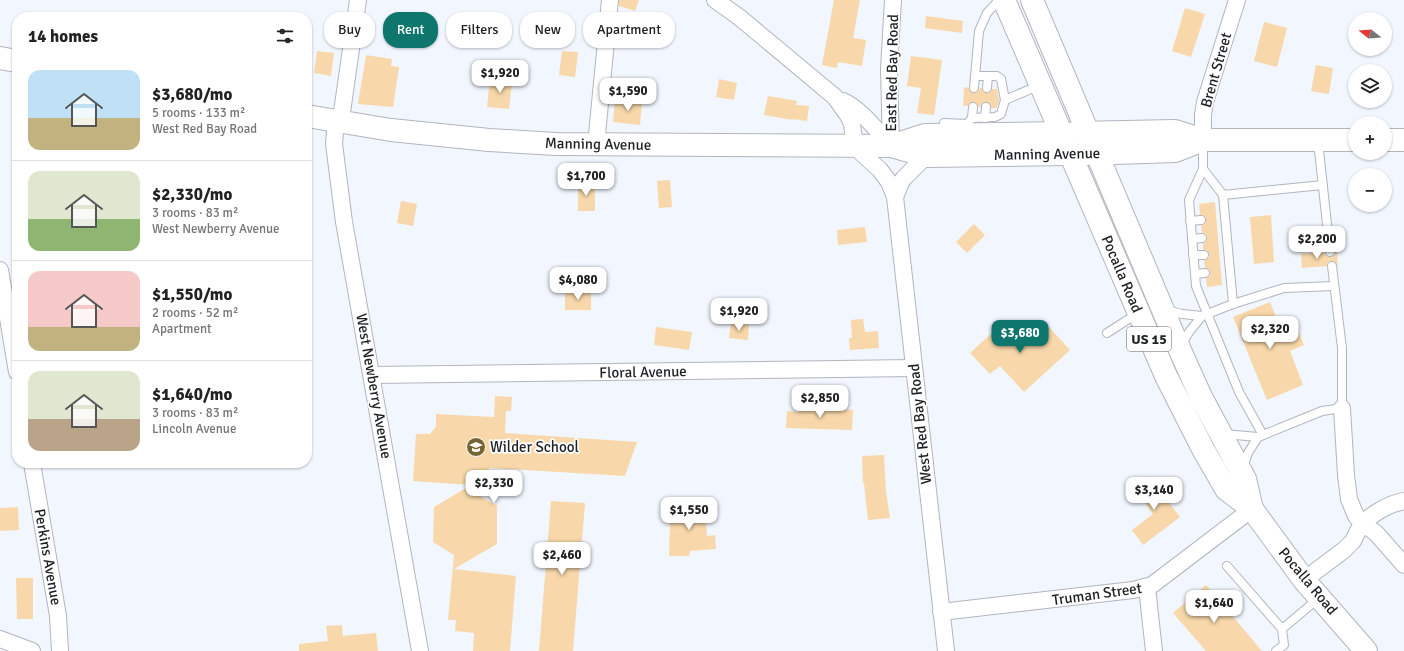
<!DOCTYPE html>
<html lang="en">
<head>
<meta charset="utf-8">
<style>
	:root { --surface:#fff; --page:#f6f6f6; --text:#222; --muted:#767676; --line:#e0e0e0; --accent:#0f766e }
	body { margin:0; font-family:Signika,sans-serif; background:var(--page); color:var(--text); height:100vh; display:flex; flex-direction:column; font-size:15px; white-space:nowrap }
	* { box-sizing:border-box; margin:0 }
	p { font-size:13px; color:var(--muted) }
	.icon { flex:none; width:22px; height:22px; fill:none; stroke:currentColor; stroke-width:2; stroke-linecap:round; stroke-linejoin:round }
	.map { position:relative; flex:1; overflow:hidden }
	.panel { position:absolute; left:12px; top:12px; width:300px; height:456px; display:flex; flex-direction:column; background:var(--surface); border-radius:16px; box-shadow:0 1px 3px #0004 }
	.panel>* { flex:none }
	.hud { position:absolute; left:324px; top:12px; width:380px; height:36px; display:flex; gap:8px }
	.needle { width:26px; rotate:287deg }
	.controls { position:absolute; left:1348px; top:12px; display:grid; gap:8px }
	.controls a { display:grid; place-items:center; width:44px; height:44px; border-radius:50%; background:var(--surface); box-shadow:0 1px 3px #0004; font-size:20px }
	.price { position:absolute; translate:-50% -34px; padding:0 9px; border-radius:8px; background:#fff; color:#222; font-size:13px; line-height:26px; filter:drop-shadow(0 1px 2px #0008) }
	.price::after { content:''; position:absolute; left:50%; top:24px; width:12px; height:9px; margin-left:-6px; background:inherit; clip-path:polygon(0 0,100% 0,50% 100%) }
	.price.active { background:var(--accent); color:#fff }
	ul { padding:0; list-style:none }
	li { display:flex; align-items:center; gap:12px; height:100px; padding:0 16px }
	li+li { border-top:1px solid var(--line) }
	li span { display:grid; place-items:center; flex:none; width:112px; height:80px; border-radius:12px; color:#555 }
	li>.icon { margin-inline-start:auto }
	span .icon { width:48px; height:48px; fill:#fffc; stroke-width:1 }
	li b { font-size:17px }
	h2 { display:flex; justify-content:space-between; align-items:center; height:48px; padding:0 16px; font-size:17px }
	.chip { padding:0 14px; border-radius:16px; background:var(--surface); box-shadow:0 1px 3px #0004; font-size:14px; line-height:36px }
	.chip.active { background:var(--accent); color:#fff }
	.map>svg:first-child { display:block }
	.building { fill:#f8d8aa }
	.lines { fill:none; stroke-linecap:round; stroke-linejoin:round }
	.lane-casing { stroke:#b2b5be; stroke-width:10 }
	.street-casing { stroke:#b2b5be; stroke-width:18 }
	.secondary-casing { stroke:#b2b5be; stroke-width:24 }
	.primary-casing { stroke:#b2b5be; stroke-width:24 }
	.lane { stroke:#fff; stroke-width:8 }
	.street { stroke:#fff; stroke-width:16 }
	.secondary { stroke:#fff; stroke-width:22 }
	.primary { stroke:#fff; stroke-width:22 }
	.labels { text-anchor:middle; stroke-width:3.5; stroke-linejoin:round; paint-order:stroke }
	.shield { fill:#fff; stroke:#626365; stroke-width:1 }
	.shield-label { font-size:14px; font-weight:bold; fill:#1f2023 }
	.street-label { font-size:15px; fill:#1f2023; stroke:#fff }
	.poi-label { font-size:15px; fill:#1f2023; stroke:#fff; text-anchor:start }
</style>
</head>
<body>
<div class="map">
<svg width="1404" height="651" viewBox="0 0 1404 651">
	<rect width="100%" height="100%" fill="#f2f6ff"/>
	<g class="building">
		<polygon points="619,0 639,0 635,11 619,6"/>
		<polygon points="834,0 860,0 853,38 866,40 862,66 838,62 837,68 822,65"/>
		<polygon points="1185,8 1205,14 1191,57 1172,51"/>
		<polygon points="926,16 963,21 962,33 925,28"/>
		<polygon points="1264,22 1287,28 1277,67 1254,61"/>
		<polygon points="317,51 334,53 331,76 314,73"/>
		<polygon points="562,51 578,52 575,77 559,75"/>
		<polygon points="366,55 392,59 391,66 399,67 393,107 358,104"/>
		<polygon points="911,56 942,60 934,115 917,113 921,88 907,86"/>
		<polygon points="1316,65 1333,68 1329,94 1311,91"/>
		<polygon points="490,79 512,81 509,109 487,107"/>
		<polygon points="719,79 737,83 734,100 716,97"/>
		<polygon points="964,87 969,88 971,92 974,93 978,91 980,88 982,88 984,92 987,93 991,91 992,89 997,89 999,100 997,108 991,108 989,103 986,102 982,104 980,107 978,107 976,103 973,102 969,104 968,106 963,106"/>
		<polygon points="768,96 797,101 796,105 809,106 807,121 793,119 793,120 764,115"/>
		<polygon points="615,99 642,102 640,125 613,122"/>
		<polygon points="670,180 672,207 659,208 657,181"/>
		<rect x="578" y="183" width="17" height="28"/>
		<polygon points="401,201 417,204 413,226 397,223"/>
		<polygon points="1215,202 1222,285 1207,287 1206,278 1210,276 1210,273 1209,270 1205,268 1204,260 1209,258 1209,255 1207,250 1203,250 1203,243 1206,242 1207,238 1206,234 1202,233 1201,226 1204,224 1206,220 1205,217 1200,215 1199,204"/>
		<polygon points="1271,215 1274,262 1254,264 1250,217"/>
		<polygon points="974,224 985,235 967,253 956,242"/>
		<polygon points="865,227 867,242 838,245 837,230"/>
		<polygon points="1335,251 1337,251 1338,266 1334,261 1332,261 1328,262 1327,266 1302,268 1301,254 1324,252 1326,256 1330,257 1334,256"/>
		<rect x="565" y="292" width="26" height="18"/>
		<polygon points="1270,302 1283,335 1297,329 1304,345 1290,351 1303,385 1267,400 1233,317"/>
		<polygon points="863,319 865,332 878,331 879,348 850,350 849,338 852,338 851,320"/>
		<polygon points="1006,320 1029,345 1049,327 1070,350 1024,392 1000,366 990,374 970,353"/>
		<polygon points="731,323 749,325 748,340 729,338"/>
		<polygon points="656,327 692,332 689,350 654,345"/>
		<polygon points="495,396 512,397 511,411 506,411 505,433 637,442 625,476 489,468 489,471 482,471 475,493 497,506 497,544 454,569 516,576 510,651 473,651 474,633 455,631 456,620 448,620 454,555 433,542 434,507 471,485 413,481 416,434 430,434 436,427 436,414 494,417"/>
		<polygon points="799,406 811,407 811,409 853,410 852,430 786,428 787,411 799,412"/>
		<polygon points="884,455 886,492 890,518 868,520 864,483 863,483 862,456"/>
		<polygon points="1148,476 1180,517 1143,545 1132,530 1153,514 1133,487"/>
		<polygon points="551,501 585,503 573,651 539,651"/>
		<polygon points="705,506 707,536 715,535 716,549 690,551 689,556 669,556 670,524 669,524 668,508"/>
		<polygon points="18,507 19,530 0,531 0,508"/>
		<polygon points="16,578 33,578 33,619 17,619"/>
		<polygon points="1206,585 1262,651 1206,651 1173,613"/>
		<polygon points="342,625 343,636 376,633 378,651 299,651 299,644 328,641 326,626"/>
	</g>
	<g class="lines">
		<defs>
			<g id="lane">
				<polyline points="976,76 997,76 1001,79 1005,100 1040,85"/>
				<polyline points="974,88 979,31 987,13 999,0"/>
				<polyline points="987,88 988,76"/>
				<polyline points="972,118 995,117 1001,114 1005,100"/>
				<polyline points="985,118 986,107"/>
				<polyline points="944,134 944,123 967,124 972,118 973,107"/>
				<polyline points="1203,141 1203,169 1189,200 1196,286 1239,392 1263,435"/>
				<polyline points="1318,141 1330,252"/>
				<polyline points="1203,169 1223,195 1233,304"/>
				<polyline points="1223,195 1323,185"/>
				<polyline points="1190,221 1201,220"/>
				<polyline points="1192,239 1202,238"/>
				<polyline points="1193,255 1204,255"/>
				<polyline points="1195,274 1205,273"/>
				<polyline points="1166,310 1182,314 1202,316 1233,304 1284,288 1334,286"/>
				<polyline points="1107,333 1138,313"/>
				<polyline points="1181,346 1189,332 1202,316"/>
				<polyline points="1224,434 1258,437 1322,411 1342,408 1342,348 1332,266"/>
				<polyline points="1243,467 1248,453 1258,437"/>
				<polyline points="1227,566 1282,629"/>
				<polyline points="1276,651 1284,645 1282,629 1319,598"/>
			</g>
			<g id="street">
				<polyline points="358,0 342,112 335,132 334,144 344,222 420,651"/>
				<polyline points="715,0 739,17 835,97 849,117 852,124 855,147 880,170 889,182 895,197 946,651"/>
				<path d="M843 101C862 110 877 131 891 146"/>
				<polyline points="1203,140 1203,115 1205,102 1237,0"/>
				<polyline points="596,145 610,0"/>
				<polyline points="891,146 889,69 893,0"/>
				<polyline points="895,197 901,182 904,178 926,156"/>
				<polyline points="0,270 17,372"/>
				<polyline points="372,375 914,368"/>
				<polyline points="32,463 58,616 60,651"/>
				<path d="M1404 501C1387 504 1375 513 1362 523L1376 533 1404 565"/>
				<polyline points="1304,580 1344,550 1353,541 1362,523 1356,516 1349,499 1346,475 1342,408"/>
				<polyline points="1147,587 1154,651"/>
				<polyline points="941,612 1133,590 1152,585 1252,509"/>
				<polyline points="0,639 32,651"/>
			</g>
			<g id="secondary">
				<polyline points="0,58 17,61"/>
				<polyline points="307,116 391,130 489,140 556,144 891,146 926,156 1070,154"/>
				<polyline points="891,146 925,135 1061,133"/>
			</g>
			<g id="primary">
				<polyline points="1004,0 1166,376 1203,449 1226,489 1252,509 1304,580 1366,651"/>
				<polyline points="1032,0 1179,348 1201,397 1245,479 1252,509"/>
				<polyline points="1074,133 1175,131 1203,140 1355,140"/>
				<polyline points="1385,140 1404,140"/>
				<polyline points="1084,154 1175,151 1203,140"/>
			</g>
		</defs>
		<use href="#lane" class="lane-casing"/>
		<use href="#street" class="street-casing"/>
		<use href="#secondary" class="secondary-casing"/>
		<use href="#primary" class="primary-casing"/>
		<use href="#lane" class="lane"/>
		<use href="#street" class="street"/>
		<use href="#secondary" class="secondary"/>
		<use href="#primary" class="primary"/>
	</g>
	<defs>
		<symbol id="school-disc" viewBox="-11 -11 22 22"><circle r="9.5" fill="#756533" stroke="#fff"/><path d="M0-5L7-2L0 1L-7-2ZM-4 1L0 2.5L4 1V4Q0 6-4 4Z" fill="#fff"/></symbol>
	</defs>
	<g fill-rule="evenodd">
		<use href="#school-disc" x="465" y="436" width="22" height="22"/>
	</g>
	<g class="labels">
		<rect class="shield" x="1127" y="327" width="44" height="24" rx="3"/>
		<g class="shield-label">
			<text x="1149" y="344">US 15</text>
		</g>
		<g class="street-label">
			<text transform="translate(1216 70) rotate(-74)" y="5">Brent Street</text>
			<text transform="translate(892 73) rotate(-89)" y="5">East Red Bay Road</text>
			<text transform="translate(598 144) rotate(1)" y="5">Manning Avenue</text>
			<text transform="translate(1047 154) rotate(-1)" y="5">Manning Avenue</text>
			<text transform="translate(1122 274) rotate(67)" y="5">Pocalla Road</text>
			<text transform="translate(643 372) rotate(-1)" y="5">Floral Avenue</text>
			<text transform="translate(374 386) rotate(80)" y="5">West Newberry Avenue</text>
			<text transform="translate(920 424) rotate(-96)" y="5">West Red Bay Road</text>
			<text transform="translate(48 557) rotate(80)" y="5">Perkins Avenue</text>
			<text transform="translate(1308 581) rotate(50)" y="5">Pocalla Road</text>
			<text transform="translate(1097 594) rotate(-8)" y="5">Truman Street</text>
		</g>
		<g class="poi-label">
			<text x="490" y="452">Wilder School</text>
		</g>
	</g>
</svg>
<div class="controls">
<a><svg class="needle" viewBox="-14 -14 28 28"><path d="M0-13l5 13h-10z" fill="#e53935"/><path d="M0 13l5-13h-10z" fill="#767676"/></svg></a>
<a><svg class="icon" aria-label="layers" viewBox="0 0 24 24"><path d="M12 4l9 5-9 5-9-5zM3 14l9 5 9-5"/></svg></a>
<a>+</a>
<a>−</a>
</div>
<b class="price" style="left:500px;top:94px">$1,920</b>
<b class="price" style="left:628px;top:112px">$1,590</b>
<b class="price" style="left:586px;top:197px">$1,700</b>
<b class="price" style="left:1317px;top:260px">$2,200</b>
<b class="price" style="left:578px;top:301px">$4,080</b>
<b class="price" style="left:739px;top:332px">$1,920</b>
<b class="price" style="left:1270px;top:350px">$2,320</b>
<b class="price active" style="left:1020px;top:354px">$3,680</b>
<b class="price" style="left:820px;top:419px">$2,850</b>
<b class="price" style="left:494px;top:504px">$2,330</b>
<b class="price" style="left:1154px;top:511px">$3,140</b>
<b class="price" style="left:689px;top:531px">$1,550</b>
<b class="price" style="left:562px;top:576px">$2,460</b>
<b class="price" style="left:1214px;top:624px">$1,640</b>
<div class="hud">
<a class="chip">Buy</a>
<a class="chip active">Rent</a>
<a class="chip">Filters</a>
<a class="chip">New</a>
<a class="chip">Apartment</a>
</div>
<section class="panel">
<h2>14 homes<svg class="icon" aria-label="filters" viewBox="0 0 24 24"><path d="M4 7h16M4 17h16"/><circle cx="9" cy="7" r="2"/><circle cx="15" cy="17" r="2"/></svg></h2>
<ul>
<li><span style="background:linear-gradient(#bfe0f5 60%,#c2b280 0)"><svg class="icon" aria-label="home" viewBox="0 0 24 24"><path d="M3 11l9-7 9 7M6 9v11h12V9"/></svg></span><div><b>$3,680/mo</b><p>5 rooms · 133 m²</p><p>West Red Bay Road</p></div></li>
<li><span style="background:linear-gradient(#dfe7d0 60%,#8fb573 0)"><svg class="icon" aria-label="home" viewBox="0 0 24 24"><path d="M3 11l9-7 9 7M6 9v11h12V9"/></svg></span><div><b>$2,330/mo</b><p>3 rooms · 83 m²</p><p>West Newberry Avenue</p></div></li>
<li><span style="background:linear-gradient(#f6c9c9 70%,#c2b280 0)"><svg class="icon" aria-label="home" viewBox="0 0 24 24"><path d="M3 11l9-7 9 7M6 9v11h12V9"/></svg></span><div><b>$1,550/mo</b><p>2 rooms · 52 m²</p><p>Apartment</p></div></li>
<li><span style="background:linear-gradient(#dfe7d0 60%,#b9a48a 0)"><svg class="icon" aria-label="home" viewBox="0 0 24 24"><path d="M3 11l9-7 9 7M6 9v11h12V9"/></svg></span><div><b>$1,640/mo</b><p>3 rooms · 83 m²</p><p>Lincoln Avenue</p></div></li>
</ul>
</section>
</div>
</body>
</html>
